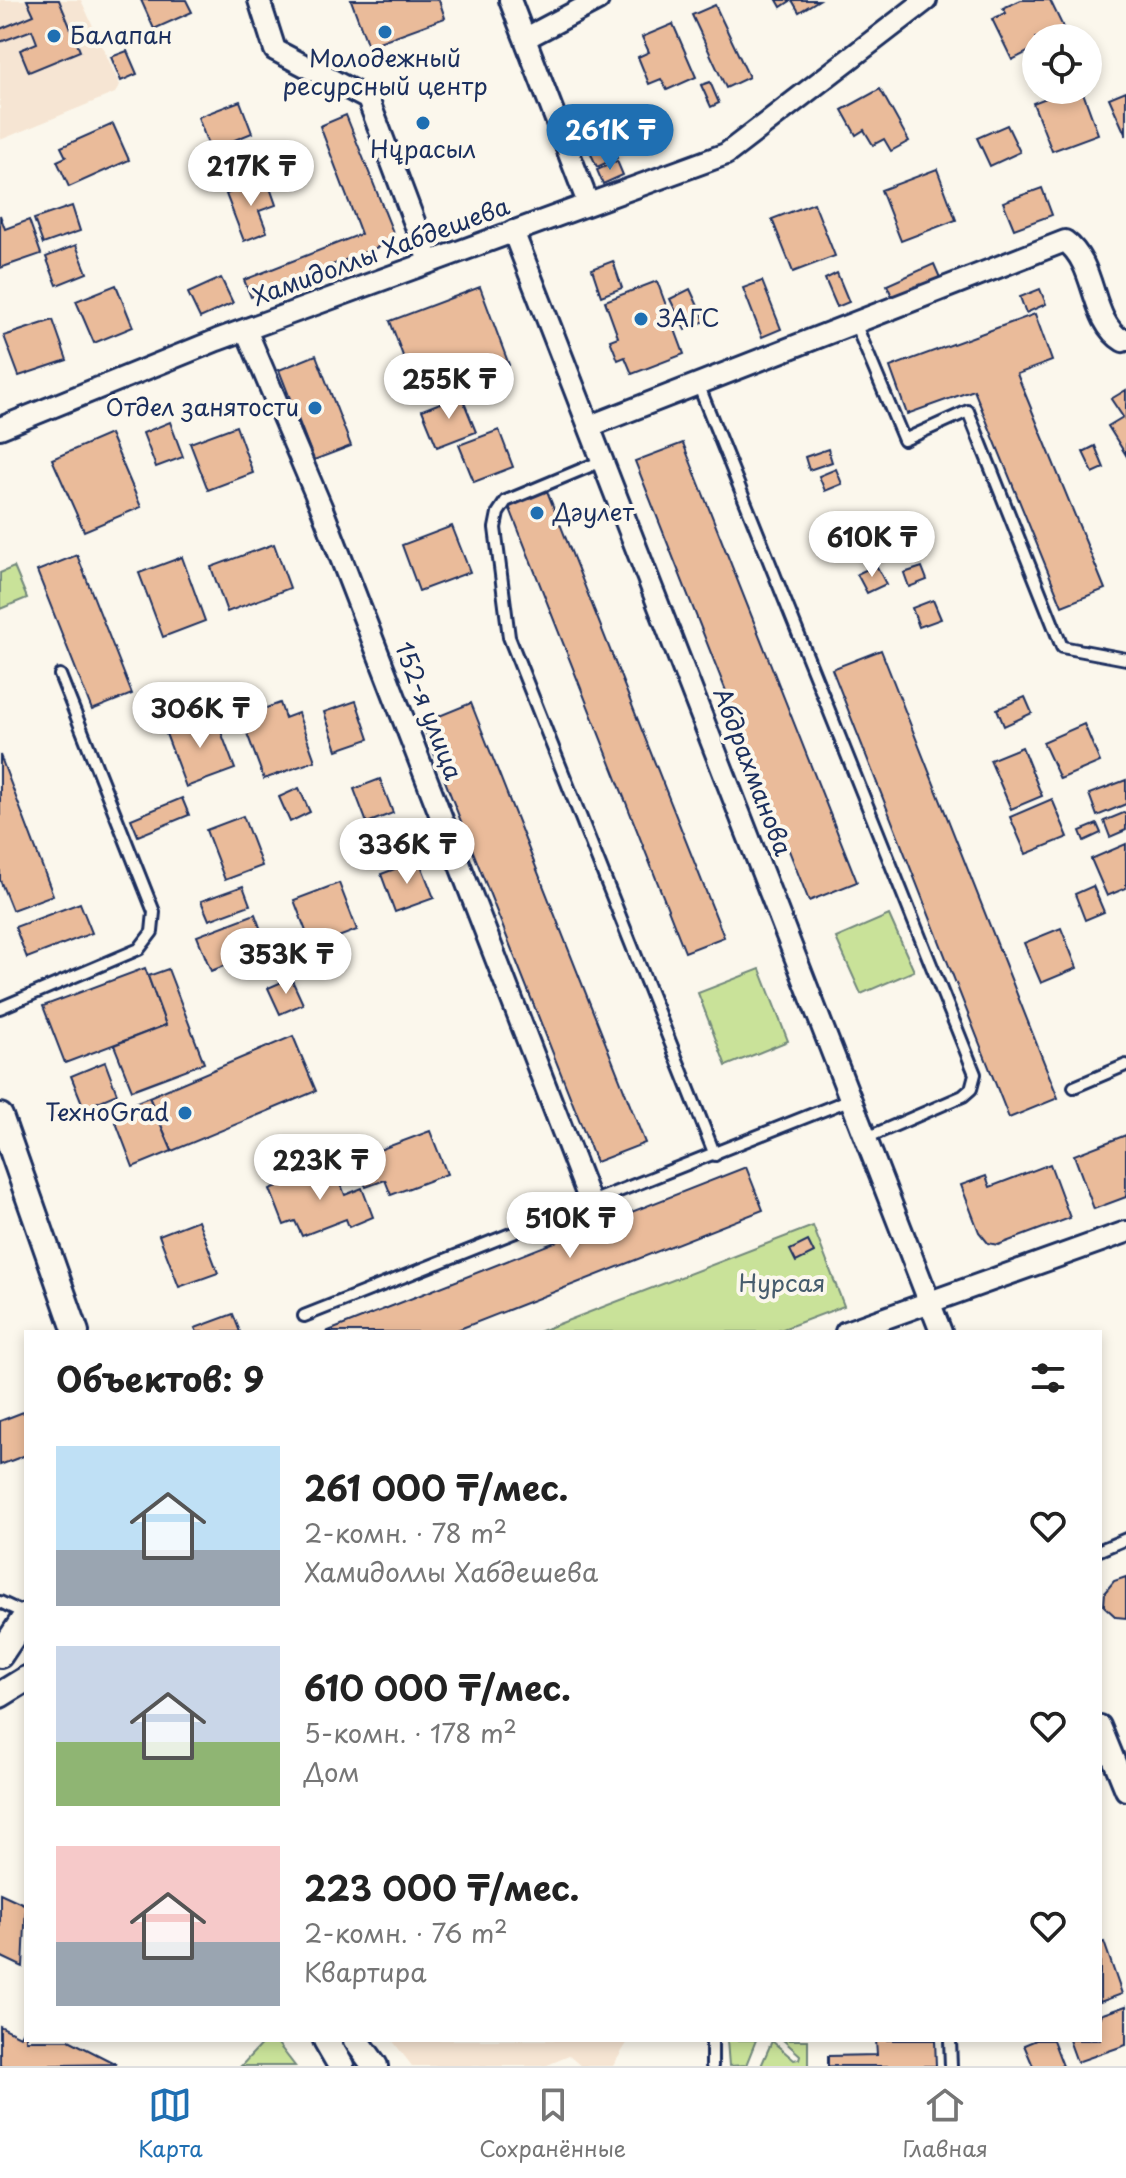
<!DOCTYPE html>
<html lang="ru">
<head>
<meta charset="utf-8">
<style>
	:root { --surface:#fff; --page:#f2f2f2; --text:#222; --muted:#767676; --line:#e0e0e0; --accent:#1f6fb2 }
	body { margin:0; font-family:"Playpen Sans",sans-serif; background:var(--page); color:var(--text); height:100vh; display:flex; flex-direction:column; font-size:30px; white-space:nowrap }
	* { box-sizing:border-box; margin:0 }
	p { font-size:26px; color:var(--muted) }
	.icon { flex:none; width:44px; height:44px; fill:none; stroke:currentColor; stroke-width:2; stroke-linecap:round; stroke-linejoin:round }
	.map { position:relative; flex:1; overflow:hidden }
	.sheet { position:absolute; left:24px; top:1330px; width:1078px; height:712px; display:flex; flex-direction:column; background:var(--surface); border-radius:0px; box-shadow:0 4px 12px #0003 }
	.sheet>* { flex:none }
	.fabs { position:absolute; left:1022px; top:24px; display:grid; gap:16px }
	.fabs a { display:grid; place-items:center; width:80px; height:80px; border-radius:50%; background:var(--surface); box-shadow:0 4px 12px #0003; font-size:40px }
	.price { position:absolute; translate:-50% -68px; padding:0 18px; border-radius:28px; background:#fff; color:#222; font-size:26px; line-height:52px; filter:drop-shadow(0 2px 4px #0008) }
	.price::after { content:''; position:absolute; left:50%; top:48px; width:24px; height:18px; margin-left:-12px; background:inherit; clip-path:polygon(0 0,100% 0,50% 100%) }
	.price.on { background:var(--accent); color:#fff }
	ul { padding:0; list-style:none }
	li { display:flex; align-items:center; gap:24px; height:200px; padding:0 32px }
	li span { display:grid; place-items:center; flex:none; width:224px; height:160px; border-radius:0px; color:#555 }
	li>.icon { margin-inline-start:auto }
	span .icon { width:96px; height:96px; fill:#fffc; stroke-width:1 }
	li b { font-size:34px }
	h2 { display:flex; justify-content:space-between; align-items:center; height:96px; padding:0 32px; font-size:34px }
	.tab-bar { display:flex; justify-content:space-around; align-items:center; height:112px; border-top:2px solid var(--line); background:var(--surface); font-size:22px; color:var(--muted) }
	.tab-bar a { display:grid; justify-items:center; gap:4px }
	.tab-bar .on { color:var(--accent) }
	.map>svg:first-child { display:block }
	.built { fill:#f6e5d3 }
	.green { fill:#c9e299; stroke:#72887c; stroke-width:2 }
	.building { fill:#eabb9a; stroke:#1b2f5e; stroke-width:2 }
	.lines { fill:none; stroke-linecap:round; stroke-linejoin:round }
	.service-casing { stroke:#1b2f5e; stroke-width:16 }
	.minor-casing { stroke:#1b2f5e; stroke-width:26 }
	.tertiary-casing { stroke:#1b2f5e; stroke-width:30 }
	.service { stroke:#fbf7ec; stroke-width:10 }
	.minor { stroke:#fbf7ec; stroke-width:20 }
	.tertiary { stroke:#fbf7ec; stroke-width:24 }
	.poi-dot { fill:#1f6fb2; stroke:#fbf7ec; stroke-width:3 }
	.labels { text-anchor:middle; stroke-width:8; stroke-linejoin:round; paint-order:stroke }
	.poi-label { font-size:24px; fill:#1b2f5e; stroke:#fbf7ec; text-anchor:start }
	.street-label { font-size:24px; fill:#1b2f5e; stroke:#fbf7ec }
	.park-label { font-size:24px; fill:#465c6d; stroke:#fbf7ec }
</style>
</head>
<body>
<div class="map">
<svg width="1126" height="2066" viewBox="0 0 1126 2066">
	<rect width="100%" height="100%" fill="#fbf7ec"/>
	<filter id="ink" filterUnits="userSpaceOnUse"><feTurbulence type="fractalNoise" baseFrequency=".0125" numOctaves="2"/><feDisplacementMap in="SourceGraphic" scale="16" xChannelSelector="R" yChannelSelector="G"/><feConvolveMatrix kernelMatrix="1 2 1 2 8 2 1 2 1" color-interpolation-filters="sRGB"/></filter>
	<g filter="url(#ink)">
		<g class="built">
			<polygon points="0,0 81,0 120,85 115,93 0,140"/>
			<polygon points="392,2040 629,2040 613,2066 581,2066 569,2056 545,2066 412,2066"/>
		</g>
		<g class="green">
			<polygon points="14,567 27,598 0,609 0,573"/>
			<polygon points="889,915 914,971 861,994 836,938"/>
			<polygon points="760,969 788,1041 726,1066 698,993"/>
			<polygon points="813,1226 844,1306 775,1332 538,1332"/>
			<polygon points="265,2040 275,2040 295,2066 241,2066"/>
			<polygon points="727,2040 756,2040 746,2065 729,2066"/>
			<polygon points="783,2040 808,2040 808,2066 761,2066 772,2041 794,2060 799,2059 800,2055"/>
		</g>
		<g class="building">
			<polygon points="27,0 59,0 80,51 29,72 20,50 37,43 32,30 0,42 0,29 34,15"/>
			<polygon points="141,0 186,0 192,12 154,29"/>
			<polygon points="351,0 439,0 445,18 368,46"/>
			<polygon points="777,0 819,0 799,12 792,0 781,7"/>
			<polygon points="1021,0 1050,0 1066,33 1057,38 1036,38 1036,48 1012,60 992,19 1006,13 1003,8"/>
			<polygon points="715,5 749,77 726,88 692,15"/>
			<polygon points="673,24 696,77 667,90 661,79 649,84 638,57 649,52 642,37"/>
			<polygon points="127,51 137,74 121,81 111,57"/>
			<polygon points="710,82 719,103 711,107 701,85"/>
			<polygon points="880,89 909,141 891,151 884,139 873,145 864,130 856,135 842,110"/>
			<polygon points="1067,90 1082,90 1098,134 1052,151 1033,103"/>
			<polygon points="1126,91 1126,136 1109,98"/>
			<polygon points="240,101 252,133 210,150 198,117"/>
			<polygon points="346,115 396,240 251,297 244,280 361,234 320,126"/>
			<polygon points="113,124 129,160 69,187 57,161 66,157 61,147"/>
			<polygon points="1007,125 1020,152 990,166 977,138"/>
			<polygon points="610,143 617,158 597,167 590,152"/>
			<polygon points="617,161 623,175 603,184 597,170"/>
			<polygon points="937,169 956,220 901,241 881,190"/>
			<polygon points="267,179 276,205 259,211 267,232 244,241 226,194"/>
			<polygon points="1042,188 1052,215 1014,229 1003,202"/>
			<polygon points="814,203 835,256 793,272 772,219"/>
			<polygon points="72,206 80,231 43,244 34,219"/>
			<polygon points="0,215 5,229 29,220 41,254 0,268"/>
			<polygon points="76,245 87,273 57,285 46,257"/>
			<polygon points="613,261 622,288 601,296 592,269"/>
			<polygon points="934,264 941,280 894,301 887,285"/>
			<polygon points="837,273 849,302 837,307 825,279"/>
			<polygon points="221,278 233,303 200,318 188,293"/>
			<polygon points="657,281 684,354 632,374 625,357 618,360 610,340 618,337 605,301"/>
			<polygon points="762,281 781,329 762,337 743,288"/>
			<polygon points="116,285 133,327 94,343 76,301"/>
			<polygon points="480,287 509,365 419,399 390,321"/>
			<polygon points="690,289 705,321 685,330 670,299"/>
			<polygon points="1040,289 1046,304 1026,313 1020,297"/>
			<polygon points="1035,314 1052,361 1017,374 1105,589 1062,606 974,390 907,414 890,367"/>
			<polygon points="53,320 67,360 19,376 4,336"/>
			<polygon points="316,355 351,446 314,460 279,370"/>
			<polygon points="1126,390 1126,455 1108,426 1123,417 1111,399"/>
			<polygon points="461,395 476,432 437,447 422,410"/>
			<polygon points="170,422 183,457 156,467 143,433"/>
			<polygon points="236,426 253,473 208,490 190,443"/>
			<polygon points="499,430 513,467 474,482 459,445"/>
			<polygon points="110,434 141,507 84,531 52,459"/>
			<polygon points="683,443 857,882 809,901 635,461"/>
			<polygon points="1095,446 1104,468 1093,473 1083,452"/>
			<polygon points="828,449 832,462 809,470 805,457"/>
			<polygon points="836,469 842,484 825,491 819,476"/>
			<polygon points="547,491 724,937 685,952 509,506"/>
			<polygon points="854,524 861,536 843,546 837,534"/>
			<polygon points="452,526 470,572 419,591 402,545"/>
			<polygon points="274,544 290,588 227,612 211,567"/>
			<polygon points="77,555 132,694 92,710 37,571"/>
			<polygon points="182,557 205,621 163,637 139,573"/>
			<polygon points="876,565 886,584 867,593 857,574"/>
			<polygon points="922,567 927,580 909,587 904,573"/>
			<polygon points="933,600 941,619 919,627 912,608"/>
			<polygon points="881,650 1058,1098 1009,1118 832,669"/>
			<polygon points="1025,697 1032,713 1004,726 997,709"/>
			<polygon points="356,701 369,739 337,750 324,712"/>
			<polygon points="280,703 285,718 298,713 315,761 264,779 241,717"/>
			<polygon points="471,703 645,1143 596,1162 422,723"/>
			<polygon points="214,713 235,769 186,787 165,731"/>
			<polygon points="1084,724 1100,762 1060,779 1043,742"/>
			<polygon points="1022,747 1042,796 1011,809 990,760"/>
			<polygon points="0,755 53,895 12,910 0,880"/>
			<polygon points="380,779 393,813 367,823 354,789"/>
			<polygon points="1126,780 1126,804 1097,816 1089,794"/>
			<polygon points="299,788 310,812 290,822 279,797"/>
			<polygon points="182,798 189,815 138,836 131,819"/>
			<polygon points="1052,799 1068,837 1026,854 1010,817"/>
			<polygon points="1126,812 1126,830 1110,837 1104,821"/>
			<polygon points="243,816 262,866 225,880 206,830"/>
			<polygon points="1097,824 1101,833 1084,841 1080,831"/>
			<polygon points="1126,844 1126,888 1107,896 1091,859"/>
			<polygon points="419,860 434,898 395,912 381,874"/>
			<polygon points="339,883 357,930 312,947 294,900"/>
			<polygon points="243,886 250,905 209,920 201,901"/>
			<polygon points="1093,886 1104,912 1085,920 1075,894"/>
			<polygon points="80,903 92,933 27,958 15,927"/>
			<polygon points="255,914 268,949 211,971 197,936"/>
			<polygon points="1061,928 1077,968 1041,983 1024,943"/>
			<polygon points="145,968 166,1025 65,1063 43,1006"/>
			<polygon points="168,969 204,1063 132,1090 114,1045 166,1025 148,976"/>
			<polygon points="291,978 303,1004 280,1014 268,988"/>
			<polygon points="293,1036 316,1091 172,1151 149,1097"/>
			<polygon points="105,1062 117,1094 84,1108 71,1076"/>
			<polygon points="149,1097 172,1151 133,1167 112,1112"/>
			<polygon points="430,1131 447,1174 391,1195 385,1180 366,1187 355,1159"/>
			<polygon points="1126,1135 1126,1197 1094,1209 1074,1155"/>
			<polygon points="333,1164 345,1195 362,1188 373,1217 349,1227 346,1219 302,1236 295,1221 284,1225 270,1189"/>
			<polygon points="1050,1164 1070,1218 998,1245 988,1243 979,1232 961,1185 986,1176 990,1187"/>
			<polygon points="746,1167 763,1210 452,1332 326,1332"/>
			<polygon points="198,1220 218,1273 179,1287 159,1235"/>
			<polygon points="808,1241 814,1253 796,1262 790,1250"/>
			<polygon points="233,1314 240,1332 197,1332 195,1328"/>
			<polygon points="26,1411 26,1455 0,1465 0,1421"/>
			<polygon points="1126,1577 1126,1618 1116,1617 1104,1606 1105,1592 1114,1581"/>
			<polygon points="0,1893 26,1905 23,1967 0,1956"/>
			<polygon points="1104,1942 1122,1994 1100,2002 1100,1943"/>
			<polygon points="1126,2006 1126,2045 1077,2062 1069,2040 1100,2040 1100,2015"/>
			<polygon points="26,2024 26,2040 69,2040 116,2064 0,2066 0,2026 20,2036"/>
			<polygon points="876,2040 935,2040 936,2066 828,2066 828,2056 877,2055"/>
			<polygon points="1036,2040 1053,2040 1063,2066 1033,2066 1024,2045"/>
		</g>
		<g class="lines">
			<defs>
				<g id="service">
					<polyline points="855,323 904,440 968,411 1062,647 1126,659"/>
					<polyline points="698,384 975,1074 971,1089 963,1096 866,1138"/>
					<polyline points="602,461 506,501 498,513 495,528 509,637 715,1155"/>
					<polyline points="0,1008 139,949 152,932 154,912 60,675"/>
					<polyline points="1074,1087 1126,1065"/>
					<polyline points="304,1316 851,1099"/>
					<polyline points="1100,1550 1126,1539"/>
					<polyline points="0,1602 26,1614"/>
					<polyline points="950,2040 951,2066"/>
					<polyline points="712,2066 712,2040"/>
				</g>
				<g id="minor">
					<polyline points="259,0 275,50 368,99 429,261"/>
					<polyline points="510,0 588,203"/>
					<polyline points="526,38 598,0"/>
					<polyline points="513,231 941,1332"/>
					<polyline points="246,330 322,509 591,1204"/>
					<path d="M590 426 1065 241C1098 265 1089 320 1123 341L1126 339"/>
					<polyline points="0,428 217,340 726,154 926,0"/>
					<polyline points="846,1332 1126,1232"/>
					<polyline points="1100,1726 1126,1790"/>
				</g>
				<g id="tertiary">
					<polyline points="0,1116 76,1332"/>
					<polyline points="0,1655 26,1616"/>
					<polyline points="0,1695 26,1679"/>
					<polyline points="326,2040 341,2066"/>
					<polyline points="356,2040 375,2066"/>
				</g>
			</defs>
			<use href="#service" class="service-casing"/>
			<use href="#minor" class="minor-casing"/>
			<use href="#tertiary" class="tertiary-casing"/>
			<use href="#service" class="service"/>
			<use href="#minor" class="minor"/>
			<use href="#tertiary" class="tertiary"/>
		</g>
	</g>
	<g class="poi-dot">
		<circle cx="385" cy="32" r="8"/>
		<circle cx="54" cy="36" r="8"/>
		<circle cx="423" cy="123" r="8"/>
		<circle cx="641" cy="319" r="8"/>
		<circle cx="315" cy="408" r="8"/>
		<circle cx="537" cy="513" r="8"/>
		<circle cx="185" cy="1113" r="8"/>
	</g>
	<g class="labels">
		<g class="poi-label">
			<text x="70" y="44">Балапан</text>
			<text x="385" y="67" text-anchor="middle">Молодежный<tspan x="385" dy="28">ресурсный центр</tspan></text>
			<text x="423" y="158" text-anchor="middle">Нұрасыл</text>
			<text x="657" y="327">ЗАГС</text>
			<text x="299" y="416" text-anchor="end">Отдел занятости</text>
			<text x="553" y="521">Дәулет</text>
			<text x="169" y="1121" text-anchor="end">ТехноGrad</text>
		</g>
		<g class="street-label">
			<text transform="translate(381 252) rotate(-20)" y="8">Хамидоллы Хабдешева</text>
			<text transform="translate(428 711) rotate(69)" y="8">152-я улица</text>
			<text transform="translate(752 772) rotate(69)" y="8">Абдрахманова</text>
		</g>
		<g class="park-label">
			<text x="782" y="1292">Нурсая</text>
		</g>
	</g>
</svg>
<div class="fabs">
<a><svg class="icon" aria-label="locate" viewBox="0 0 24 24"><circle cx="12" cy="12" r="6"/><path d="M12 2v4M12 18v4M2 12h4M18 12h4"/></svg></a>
</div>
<b class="price on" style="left:610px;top:172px">261K ₸</b>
<b class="price" style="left:251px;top:208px">217K ₸</b>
<b class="price" style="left:449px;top:421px">255K ₸</b>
<b class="price" style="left:872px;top:579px">610K ₸</b>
<b class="price" style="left:200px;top:750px">306K ₸</b>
<b class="price" style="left:407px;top:886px">336K ₸</b>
<b class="price" style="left:286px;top:996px">353K ₸</b>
<b class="price" style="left:320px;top:1202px">223K ₸</b>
<b class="price" style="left:570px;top:1260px">510K ₸</b>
<section class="sheet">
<h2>Объектов: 9<svg class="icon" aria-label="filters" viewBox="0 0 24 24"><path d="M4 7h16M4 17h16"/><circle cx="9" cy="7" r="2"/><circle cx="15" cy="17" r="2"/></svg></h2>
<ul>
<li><span style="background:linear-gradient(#bfe0f5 65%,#9aa5b1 0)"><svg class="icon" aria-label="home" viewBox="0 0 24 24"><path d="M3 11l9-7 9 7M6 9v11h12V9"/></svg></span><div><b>261 000 ₸/мес.</b><p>2-комн. · 78 m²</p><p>Хамидоллы Хабдешева</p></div><svg class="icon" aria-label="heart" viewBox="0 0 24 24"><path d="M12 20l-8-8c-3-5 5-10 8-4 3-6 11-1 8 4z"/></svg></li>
<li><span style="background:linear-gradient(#c9d6e8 60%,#8fb573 0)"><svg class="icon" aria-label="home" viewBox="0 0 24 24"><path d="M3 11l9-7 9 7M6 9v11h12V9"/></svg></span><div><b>610 000 ₸/мес.</b><p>5-комн. · 178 m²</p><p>Дом</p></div><svg class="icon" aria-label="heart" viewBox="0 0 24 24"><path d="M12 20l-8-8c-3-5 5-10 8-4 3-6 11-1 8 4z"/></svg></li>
<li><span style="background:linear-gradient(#f6c9c9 60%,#9aa5b1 0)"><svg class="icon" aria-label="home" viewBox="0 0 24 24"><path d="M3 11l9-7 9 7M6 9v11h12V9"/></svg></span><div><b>223 000 ₸/мес.</b><p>2-комн. · 76 m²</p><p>Квартира</p></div><svg class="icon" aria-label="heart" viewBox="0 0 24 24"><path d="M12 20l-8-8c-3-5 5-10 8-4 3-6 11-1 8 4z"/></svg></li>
</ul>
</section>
</div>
<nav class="tab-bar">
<a class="on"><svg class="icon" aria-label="map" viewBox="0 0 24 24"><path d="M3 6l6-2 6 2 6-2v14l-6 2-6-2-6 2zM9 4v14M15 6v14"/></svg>Карта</a>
<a><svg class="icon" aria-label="saved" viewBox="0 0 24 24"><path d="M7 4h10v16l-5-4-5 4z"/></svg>Сохранённые</a>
<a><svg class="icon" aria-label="home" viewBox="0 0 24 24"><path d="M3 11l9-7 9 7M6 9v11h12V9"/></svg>Главная</a>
</nav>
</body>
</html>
